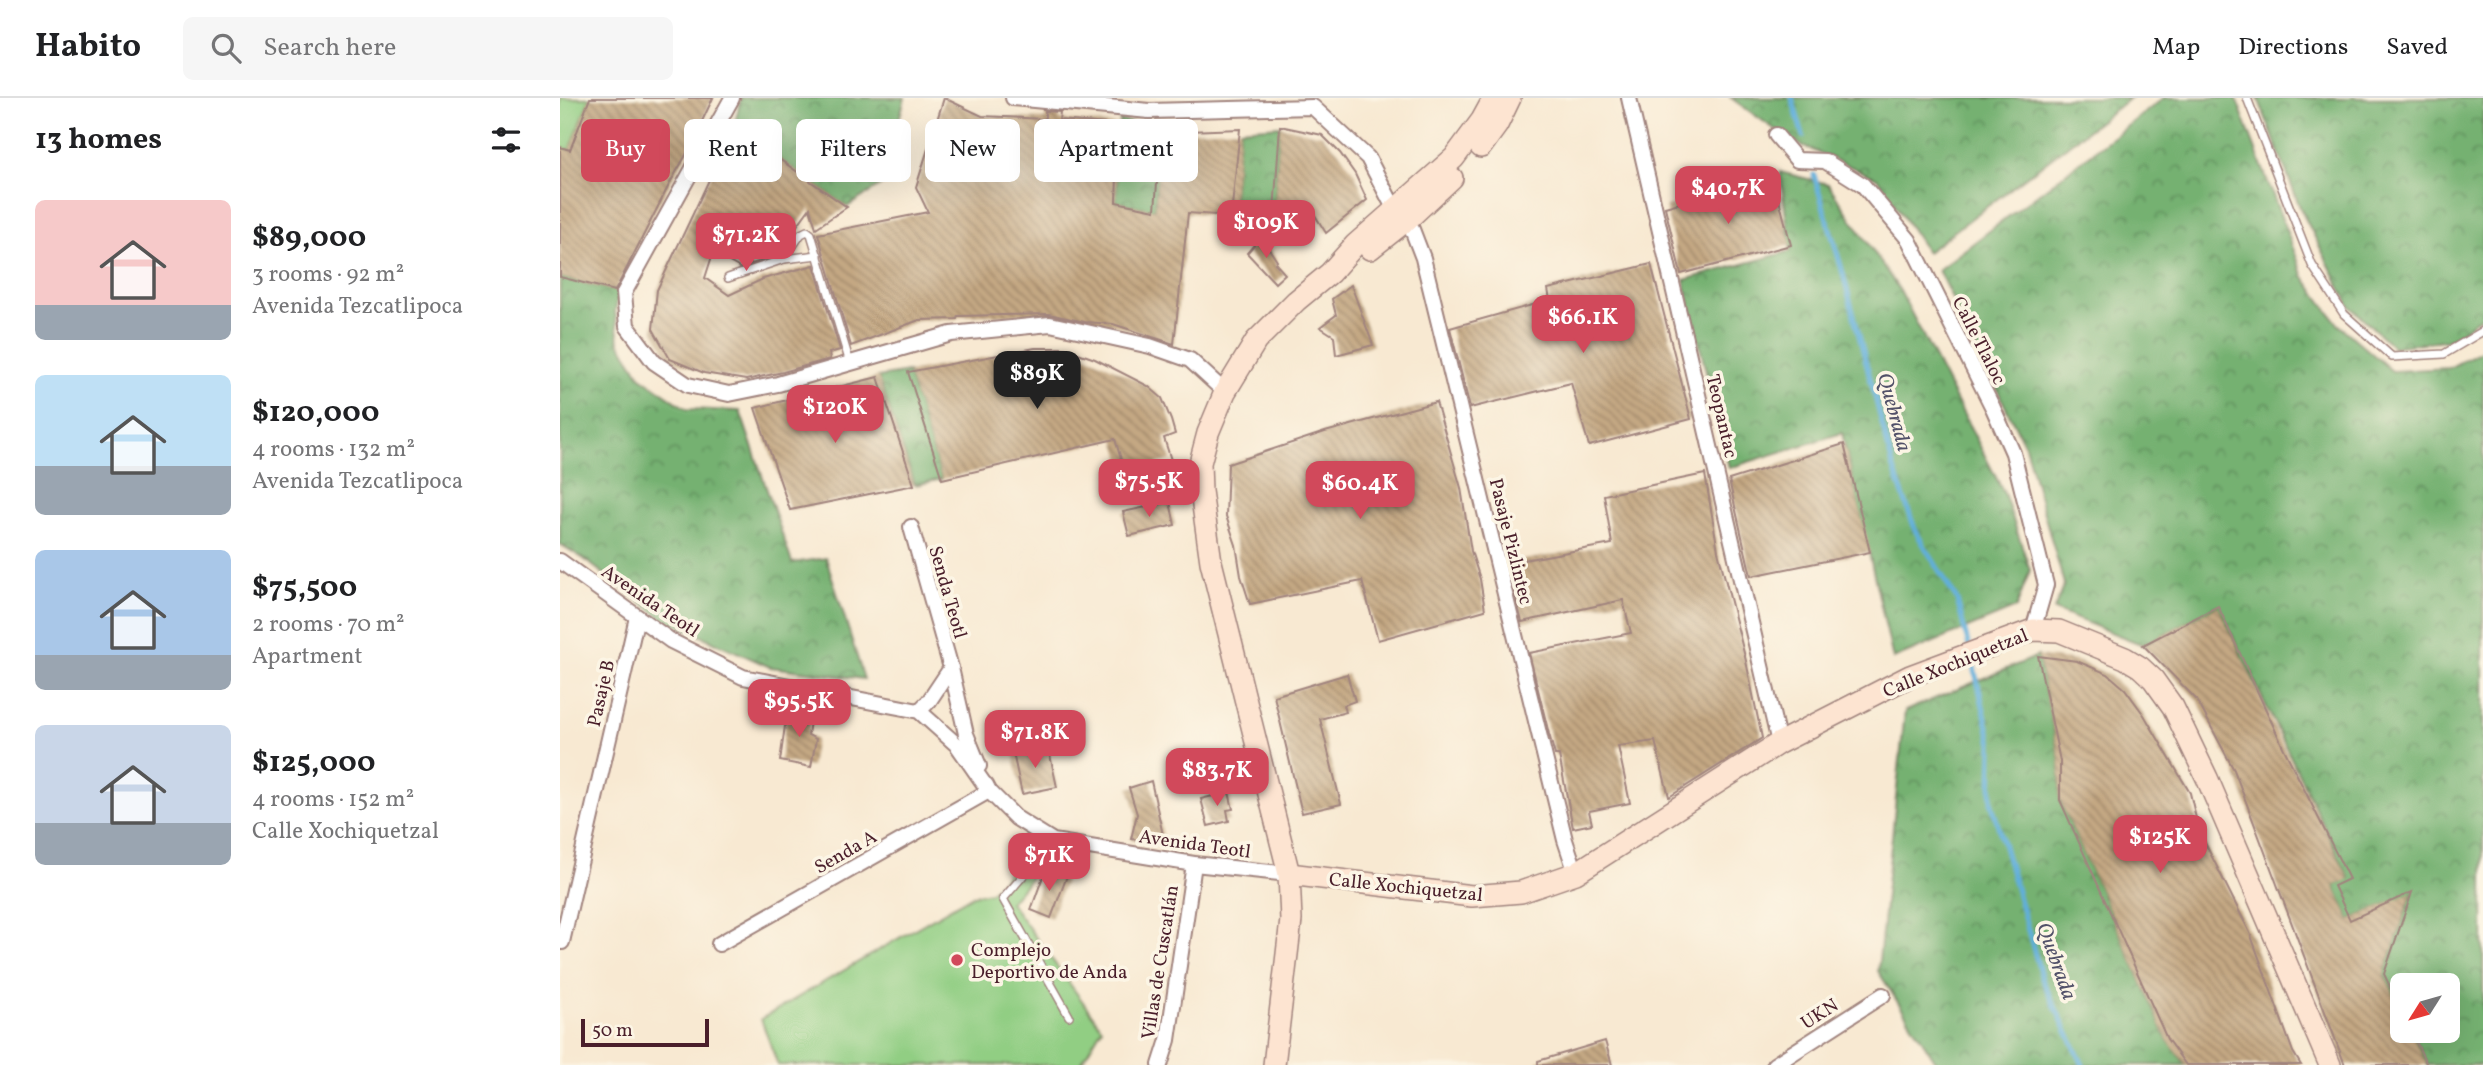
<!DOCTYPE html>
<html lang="en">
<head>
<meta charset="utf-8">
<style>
	:root { --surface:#fff; --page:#f6f6f6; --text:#202124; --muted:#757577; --line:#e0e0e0; --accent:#d1495b }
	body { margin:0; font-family:Vollkorn,serif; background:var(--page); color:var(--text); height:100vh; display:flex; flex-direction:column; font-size:26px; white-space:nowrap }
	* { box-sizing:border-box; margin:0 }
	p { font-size:23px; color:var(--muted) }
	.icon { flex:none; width:38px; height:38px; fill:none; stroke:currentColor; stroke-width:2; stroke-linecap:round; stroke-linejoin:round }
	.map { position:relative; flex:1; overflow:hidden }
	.drawer { display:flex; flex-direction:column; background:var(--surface); width:560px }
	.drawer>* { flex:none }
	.guide { position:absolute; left:21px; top:21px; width:665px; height:63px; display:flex; gap:14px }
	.needle { width:46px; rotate:233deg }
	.controls { position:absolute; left:1830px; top:875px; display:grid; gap:14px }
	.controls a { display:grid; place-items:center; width:70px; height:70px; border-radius:10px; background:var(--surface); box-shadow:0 7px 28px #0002; font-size:35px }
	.scale { position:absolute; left:21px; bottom:18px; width:128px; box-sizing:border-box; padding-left:7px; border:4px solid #4a1f2b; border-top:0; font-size:19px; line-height:24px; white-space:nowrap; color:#4a1f2b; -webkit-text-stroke:5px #fcf5e5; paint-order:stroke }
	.price { position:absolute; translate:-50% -60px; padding:0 16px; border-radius:14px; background:var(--accent); color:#fff; font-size:23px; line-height:46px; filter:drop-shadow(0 2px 4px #0008) }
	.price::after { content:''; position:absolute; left:50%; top:42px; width:21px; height:16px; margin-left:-10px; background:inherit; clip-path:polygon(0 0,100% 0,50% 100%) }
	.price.active { background:#222; color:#fff }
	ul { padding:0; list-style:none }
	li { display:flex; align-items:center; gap:21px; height:175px; padding:0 35px }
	li span { display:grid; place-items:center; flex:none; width:196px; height:140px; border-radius:10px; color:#555 }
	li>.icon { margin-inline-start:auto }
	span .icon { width:84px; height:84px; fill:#fffc; stroke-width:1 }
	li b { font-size:30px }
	h2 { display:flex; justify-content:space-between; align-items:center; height:84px; padding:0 35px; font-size:30px }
	.pill { padding:0 24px; border-radius:10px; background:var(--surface); box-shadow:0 7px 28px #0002; font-size:24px; line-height:63px }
	.pill.active { background:var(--accent); color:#fff }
	header { display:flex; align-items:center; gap:42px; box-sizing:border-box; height:98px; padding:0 35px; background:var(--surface); border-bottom:2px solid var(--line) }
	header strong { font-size:33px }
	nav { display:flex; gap:38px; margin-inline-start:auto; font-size:24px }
	.search { width:490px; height:63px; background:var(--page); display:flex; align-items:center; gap:18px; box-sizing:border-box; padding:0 24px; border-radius:10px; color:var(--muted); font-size:26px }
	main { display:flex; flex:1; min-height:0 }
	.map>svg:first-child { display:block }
	.grass { fill:#91ce83; stroke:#6e7657; stroke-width:2 }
	.forest { fill:url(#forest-crowns); stroke:#5f684e; stroke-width:2 }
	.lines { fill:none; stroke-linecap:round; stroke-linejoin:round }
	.stream { stroke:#60afdb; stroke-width:5 }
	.building { fill:url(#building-back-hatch) }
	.lane-casing { stroke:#a1847e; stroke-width:10 }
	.street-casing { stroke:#a1847e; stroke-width:18 }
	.secondary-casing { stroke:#a1847e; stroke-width:24 }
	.lane { stroke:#fff; stroke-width:7 }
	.street { stroke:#fff; stroke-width:14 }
	.secondary { stroke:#fde4d1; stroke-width:21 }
	.poi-dot { fill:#d1495b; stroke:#fcf5e5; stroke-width:2.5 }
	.labels { text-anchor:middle; stroke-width:7; stroke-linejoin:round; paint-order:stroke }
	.street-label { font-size:19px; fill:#4a1f2b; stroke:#fcf5e5 }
	.poi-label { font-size:19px; fill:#4a1f2b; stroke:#fcf5e5; text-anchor:start }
	.water-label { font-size:21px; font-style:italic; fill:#525169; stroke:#fcf5e5 }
</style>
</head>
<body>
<header>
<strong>Habito</strong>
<div class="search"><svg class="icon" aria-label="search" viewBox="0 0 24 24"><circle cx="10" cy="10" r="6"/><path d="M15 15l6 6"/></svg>Search here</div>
<nav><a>Map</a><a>Directions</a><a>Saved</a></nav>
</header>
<main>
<section class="drawer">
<h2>13 homes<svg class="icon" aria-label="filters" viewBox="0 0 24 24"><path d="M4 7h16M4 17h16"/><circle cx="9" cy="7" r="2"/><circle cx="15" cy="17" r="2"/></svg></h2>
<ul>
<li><span style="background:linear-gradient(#f6c9c9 75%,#9aa5b1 0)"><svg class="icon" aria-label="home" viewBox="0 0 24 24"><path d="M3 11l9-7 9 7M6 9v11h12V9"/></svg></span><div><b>$89,000</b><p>3 rooms · 92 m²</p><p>Avenida Tezcatlipoca</p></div></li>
<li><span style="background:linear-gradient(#bfe0f5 65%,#9aa5b1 0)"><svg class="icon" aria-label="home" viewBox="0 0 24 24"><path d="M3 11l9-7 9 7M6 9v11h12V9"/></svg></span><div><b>$120,000</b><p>4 rooms · 132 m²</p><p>Avenida Tezcatlipoca</p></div></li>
<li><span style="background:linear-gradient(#a9c7e8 75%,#9aa5b1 0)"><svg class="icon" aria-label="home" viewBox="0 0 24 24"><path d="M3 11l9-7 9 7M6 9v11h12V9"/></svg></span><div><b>$75,500</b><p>2 rooms · 70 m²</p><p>Apartment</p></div></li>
<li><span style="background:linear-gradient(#c9d6e8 70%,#9aa5b1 0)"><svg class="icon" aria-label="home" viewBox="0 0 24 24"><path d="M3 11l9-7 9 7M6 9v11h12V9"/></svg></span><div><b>$125,000</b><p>4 rooms · 152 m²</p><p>Calle Xochiquetzal</p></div></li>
</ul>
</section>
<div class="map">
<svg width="1923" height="967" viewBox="0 0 1923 967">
	<defs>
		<pattern id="forest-crowns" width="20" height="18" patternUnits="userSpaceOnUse" patternTransform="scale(1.75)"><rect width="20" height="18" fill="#74b171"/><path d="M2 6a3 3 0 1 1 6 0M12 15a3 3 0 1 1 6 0" fill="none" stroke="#618f5d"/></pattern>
		<pattern id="building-back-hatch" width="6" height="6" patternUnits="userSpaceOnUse" patternTransform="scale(1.75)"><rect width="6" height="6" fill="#c4a883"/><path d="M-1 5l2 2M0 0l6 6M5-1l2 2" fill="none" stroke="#a1886b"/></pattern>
	</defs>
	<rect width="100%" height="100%" fill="#fcf5e5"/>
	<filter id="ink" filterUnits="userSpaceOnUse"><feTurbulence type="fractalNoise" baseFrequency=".0143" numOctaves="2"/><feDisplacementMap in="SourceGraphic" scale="14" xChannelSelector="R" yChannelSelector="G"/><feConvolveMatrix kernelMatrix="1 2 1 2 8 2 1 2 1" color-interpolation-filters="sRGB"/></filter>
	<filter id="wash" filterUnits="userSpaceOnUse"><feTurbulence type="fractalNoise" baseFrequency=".00686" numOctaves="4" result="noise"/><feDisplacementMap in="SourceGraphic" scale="28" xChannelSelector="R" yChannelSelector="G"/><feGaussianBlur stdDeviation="1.57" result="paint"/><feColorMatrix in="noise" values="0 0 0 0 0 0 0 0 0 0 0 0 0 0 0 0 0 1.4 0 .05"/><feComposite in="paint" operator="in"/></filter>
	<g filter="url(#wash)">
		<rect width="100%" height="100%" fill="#f8e9d2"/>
		<g class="grass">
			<polygon points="0,0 30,0 10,52 0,49"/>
			<polygon points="470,749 491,756 450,804 542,930 520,967 218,967 201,921 413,797 431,794"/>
		</g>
		<g class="forest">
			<polygon points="181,0 345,0 321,87 287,109 174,29"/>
			<polygon points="1171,0 1570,0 1367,154 1317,80 1241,47 1210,28"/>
			<polygon points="1604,0 1676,0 1744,179 1778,226 1832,273 1889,270 1923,252 1923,967 1867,967 1851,933 1888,933 1888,887 1843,887 1843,916 1824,876 1852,795 1790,822 1774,788 1789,780 1658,508 1583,547 1494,512 1504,486 1465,348 1378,172"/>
			<polygon points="1698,0 1923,0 1923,217 1891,241 1833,249 1790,208 1741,112"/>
			<polygon points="560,22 601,30 595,112 556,104"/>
			<polygon points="720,28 714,114 671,118 680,31"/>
			<polygon points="1220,74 1268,86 1340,193 1444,395 1470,472 1456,510 1333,561 1282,335 1169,370 1124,182 1231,153"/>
			<polygon points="0,179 59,194 55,213 59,244 81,279 127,311 180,313 232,465 266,460 304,581 210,569 103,521 24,461 0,446"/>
			<polygon points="348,274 382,381 355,387 318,279"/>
			<polygon points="1478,558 1500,663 1500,702 1607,941 1626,967 1378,967 1318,873 1345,613"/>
		</g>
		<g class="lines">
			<g class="stream">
				<polyline points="1232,0 1243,38"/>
				<polyline points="1254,77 1281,168 1333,368 1356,434 1397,502 1409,549"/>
				<polyline points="1412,561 1432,646 1431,703 1482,881 1523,967"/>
			</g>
		</g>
		<g id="blocks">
			<g class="building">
				<polygon points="30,0 153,0 126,57 111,83 55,193 0,179 0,49 10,52"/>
				<polygon points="384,0 422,18 485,21 485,13 500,14 499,22 559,27 556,104 595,112 601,30 628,33 680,31 671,118 628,115 614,246 553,226 525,224 489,216 398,218 397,221 359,222 291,248 258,136 368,114 356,89"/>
				<polygon points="720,28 762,37 780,55 795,76 807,102 766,135 748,106 714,114"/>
				<polygon points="174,29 287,109 256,130 250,110 215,158 180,170 153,155 145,180 169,197 203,181 254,167 280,252 269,255 270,261 223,274 186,282 144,275 110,261 93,231 97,192"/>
				<polygon points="1213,79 1231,147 1121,176 1105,109"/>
				<polygon points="701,139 717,163 715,165 725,176 715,185 687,155"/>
				<polygon points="1091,166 1131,321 1029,348 1011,285 910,310 890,230 990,202 988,191"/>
				<polygon points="791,187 813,247 776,257 774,238 760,229 776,217 772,201"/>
				<polygon points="475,250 504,250 535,261 588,288 602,300 611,322 615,336 604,340 611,362 565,375 555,341 382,381 348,274"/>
				<polygon points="318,279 354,387 230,412 195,310"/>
				<polygon points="876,304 901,390 911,453 920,481 925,512 818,542 802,483 690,506 681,478 676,447 666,418 668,366 765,334"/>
				<polygon points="1284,346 1310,454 1191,478 1169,382"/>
				<polygon points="1145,376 1158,453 1186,563 1202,640 1109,699 1095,643 1058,648 1070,705 1029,713 1032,726 1013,730 999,657 995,657 989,636 969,555 1071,535 1063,502 962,524 947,465 1052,446 1044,397"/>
				<polygon points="610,404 615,427 569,438 563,414"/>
				<polygon points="1658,508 1724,651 1789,781 1774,788 1790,822 1852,794 1824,876 1843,916 1843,933 1851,933 1867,967 1785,967 1674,672 1637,602 1583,547"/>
				<polygon points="1478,558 1517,563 1548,576 1565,591 1584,617 1630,695 1639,733 1690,835 1733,954 1741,967 1626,967 1607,941 1500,702 1500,663"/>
				<polygon points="787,576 795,603 784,607 786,614 760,621 781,706 742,715 714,598"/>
				<polygon points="236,606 252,609 248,637 256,641 251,669 220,663 226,621 236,623"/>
				<polygon points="488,648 497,689 462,696 453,655"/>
				<polygon points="591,683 605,746 571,741 577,716 569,690"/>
				<polygon points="669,694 673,711 667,712 669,723 648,728 641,701"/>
				<polygon points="486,770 507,778 491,820 471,812"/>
				<polygon points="1045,943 1052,967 978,967 978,963"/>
			</g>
		</g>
	</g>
	<g filter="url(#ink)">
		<use href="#blocks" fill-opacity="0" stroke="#a1847e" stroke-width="2"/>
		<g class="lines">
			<defs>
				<g id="lane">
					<polyline points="1687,0 1752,167 1784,216 1832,259 1884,256 1923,233"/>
					<polyline points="224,161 258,157"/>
					<polyline points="168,180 224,161 241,136 247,133 251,136 290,265"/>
					<polyline points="493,743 443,801 509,918"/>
				</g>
				<g id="street">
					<polyline points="172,0 64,195 67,228 94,264 128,287 169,296 218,286 391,236 490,226 590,248 630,262 665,294"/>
					<polyline points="453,0 589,13 753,9 808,60 835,112"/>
					<polyline points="1069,0 1219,645"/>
					<polyline points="1216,37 1237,62 1265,63 1303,87 1349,142 1433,310 1453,355 1486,487 1473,532"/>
					<polyline points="848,121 863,160 1005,742 1016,775"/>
					<polyline points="351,429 391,570 369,603 359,613"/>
					<polyline points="0,463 111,543 183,579 359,613 397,647 429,693 456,720 493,743 634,766 729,776"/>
					<polyline points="391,570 406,636 419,668"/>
					<polyline points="2,844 77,519"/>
					<polyline points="159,846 429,693 426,687"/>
					<polyline points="600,967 608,942 634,766"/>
					<polyline points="1214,967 1323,897"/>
				</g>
				<g id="secondary">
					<polyline points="921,49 937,27 950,0"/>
					<polyline points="810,151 848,121 892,80"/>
					<polyline points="729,776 912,798 961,794 1016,775 1219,645 1350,578 1473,532 1499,533 1565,560 1580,569 1593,581 1613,609 1647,680 1770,967"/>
					<polyline points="714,967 731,822 729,776 651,464 641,393 640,365 648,335 665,294 696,243 736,203 770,175 795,147 894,60 922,22 934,0"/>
				</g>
			</defs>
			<use href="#lane" class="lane-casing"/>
			<use href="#street" class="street-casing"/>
			<use href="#secondary" class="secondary-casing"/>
			<use href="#lane" class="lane"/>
			<use href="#street" class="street"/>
			<use href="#secondary" class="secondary"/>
		</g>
	</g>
	<circle class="poi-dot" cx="397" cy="862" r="7"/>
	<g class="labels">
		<g class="street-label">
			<text transform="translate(1420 242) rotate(63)" y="7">Calle Tlaloc</text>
			<text transform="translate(1163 318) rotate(77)" y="7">Teopantac</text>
			<text transform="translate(952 443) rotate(76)" y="7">Pasaje Pizlintec</text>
			<text transform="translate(389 494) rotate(74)" y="7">Senda Teotl</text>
			<text transform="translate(91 502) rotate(34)" y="7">Avenida Teotl</text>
			<text transform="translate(1395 564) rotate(-22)" y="7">Calle Xochiquetzal</text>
			<text transform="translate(40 595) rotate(-77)" y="7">Pasaje B</text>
			<text transform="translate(635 745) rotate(8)" y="7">Avenida Teotl</text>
			<text transform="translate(285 753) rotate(-30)" y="7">Senda A</text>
			<text transform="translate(846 788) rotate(6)" y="7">Calle Xochiquetzal</text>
			<text transform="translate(599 864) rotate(-81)" y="7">Villas de Cuscatlán</text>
			<text transform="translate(1259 915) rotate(-33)" y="7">UKN</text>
		</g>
		<g class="poi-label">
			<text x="411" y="858">Complejo<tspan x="411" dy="22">Deportivo de Anda</tspan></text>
		</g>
		<g class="water-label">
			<text transform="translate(1335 314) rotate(75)" y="7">Quebrada</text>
			<text transform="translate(1497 863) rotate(70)" y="7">Quebrada</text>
		</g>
	</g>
</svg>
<div class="controls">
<a><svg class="needle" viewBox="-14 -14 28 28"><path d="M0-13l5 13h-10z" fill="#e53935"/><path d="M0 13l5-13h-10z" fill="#757577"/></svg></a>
</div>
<div class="scale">50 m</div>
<b class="price" style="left:1168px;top:128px">$40.7K</b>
<b class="price" style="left:706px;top:162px">$109K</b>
<b class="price" style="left:186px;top:175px">$71.2K</b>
<b class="price" style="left:1023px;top:257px">$66.1K</b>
<b class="price active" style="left:477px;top:313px">$89K</b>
<b class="price" style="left:275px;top:347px">$120K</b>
<b class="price" style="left:589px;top:421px">$75.5K</b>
<b class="price" style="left:800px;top:423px">$60.4K</b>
<b class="price" style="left:239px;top:641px">$95.5K</b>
<b class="price" style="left:475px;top:672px">$71.8K</b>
<b class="price" style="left:657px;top:710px">$83.7K</b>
<b class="price" style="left:1600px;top:777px">$125K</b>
<b class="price" style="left:489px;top:795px">$71K</b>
<div class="guide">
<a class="pill active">Buy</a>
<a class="pill">Rent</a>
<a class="pill">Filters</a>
<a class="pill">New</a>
<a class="pill">Apartment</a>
</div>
</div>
</main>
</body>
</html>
